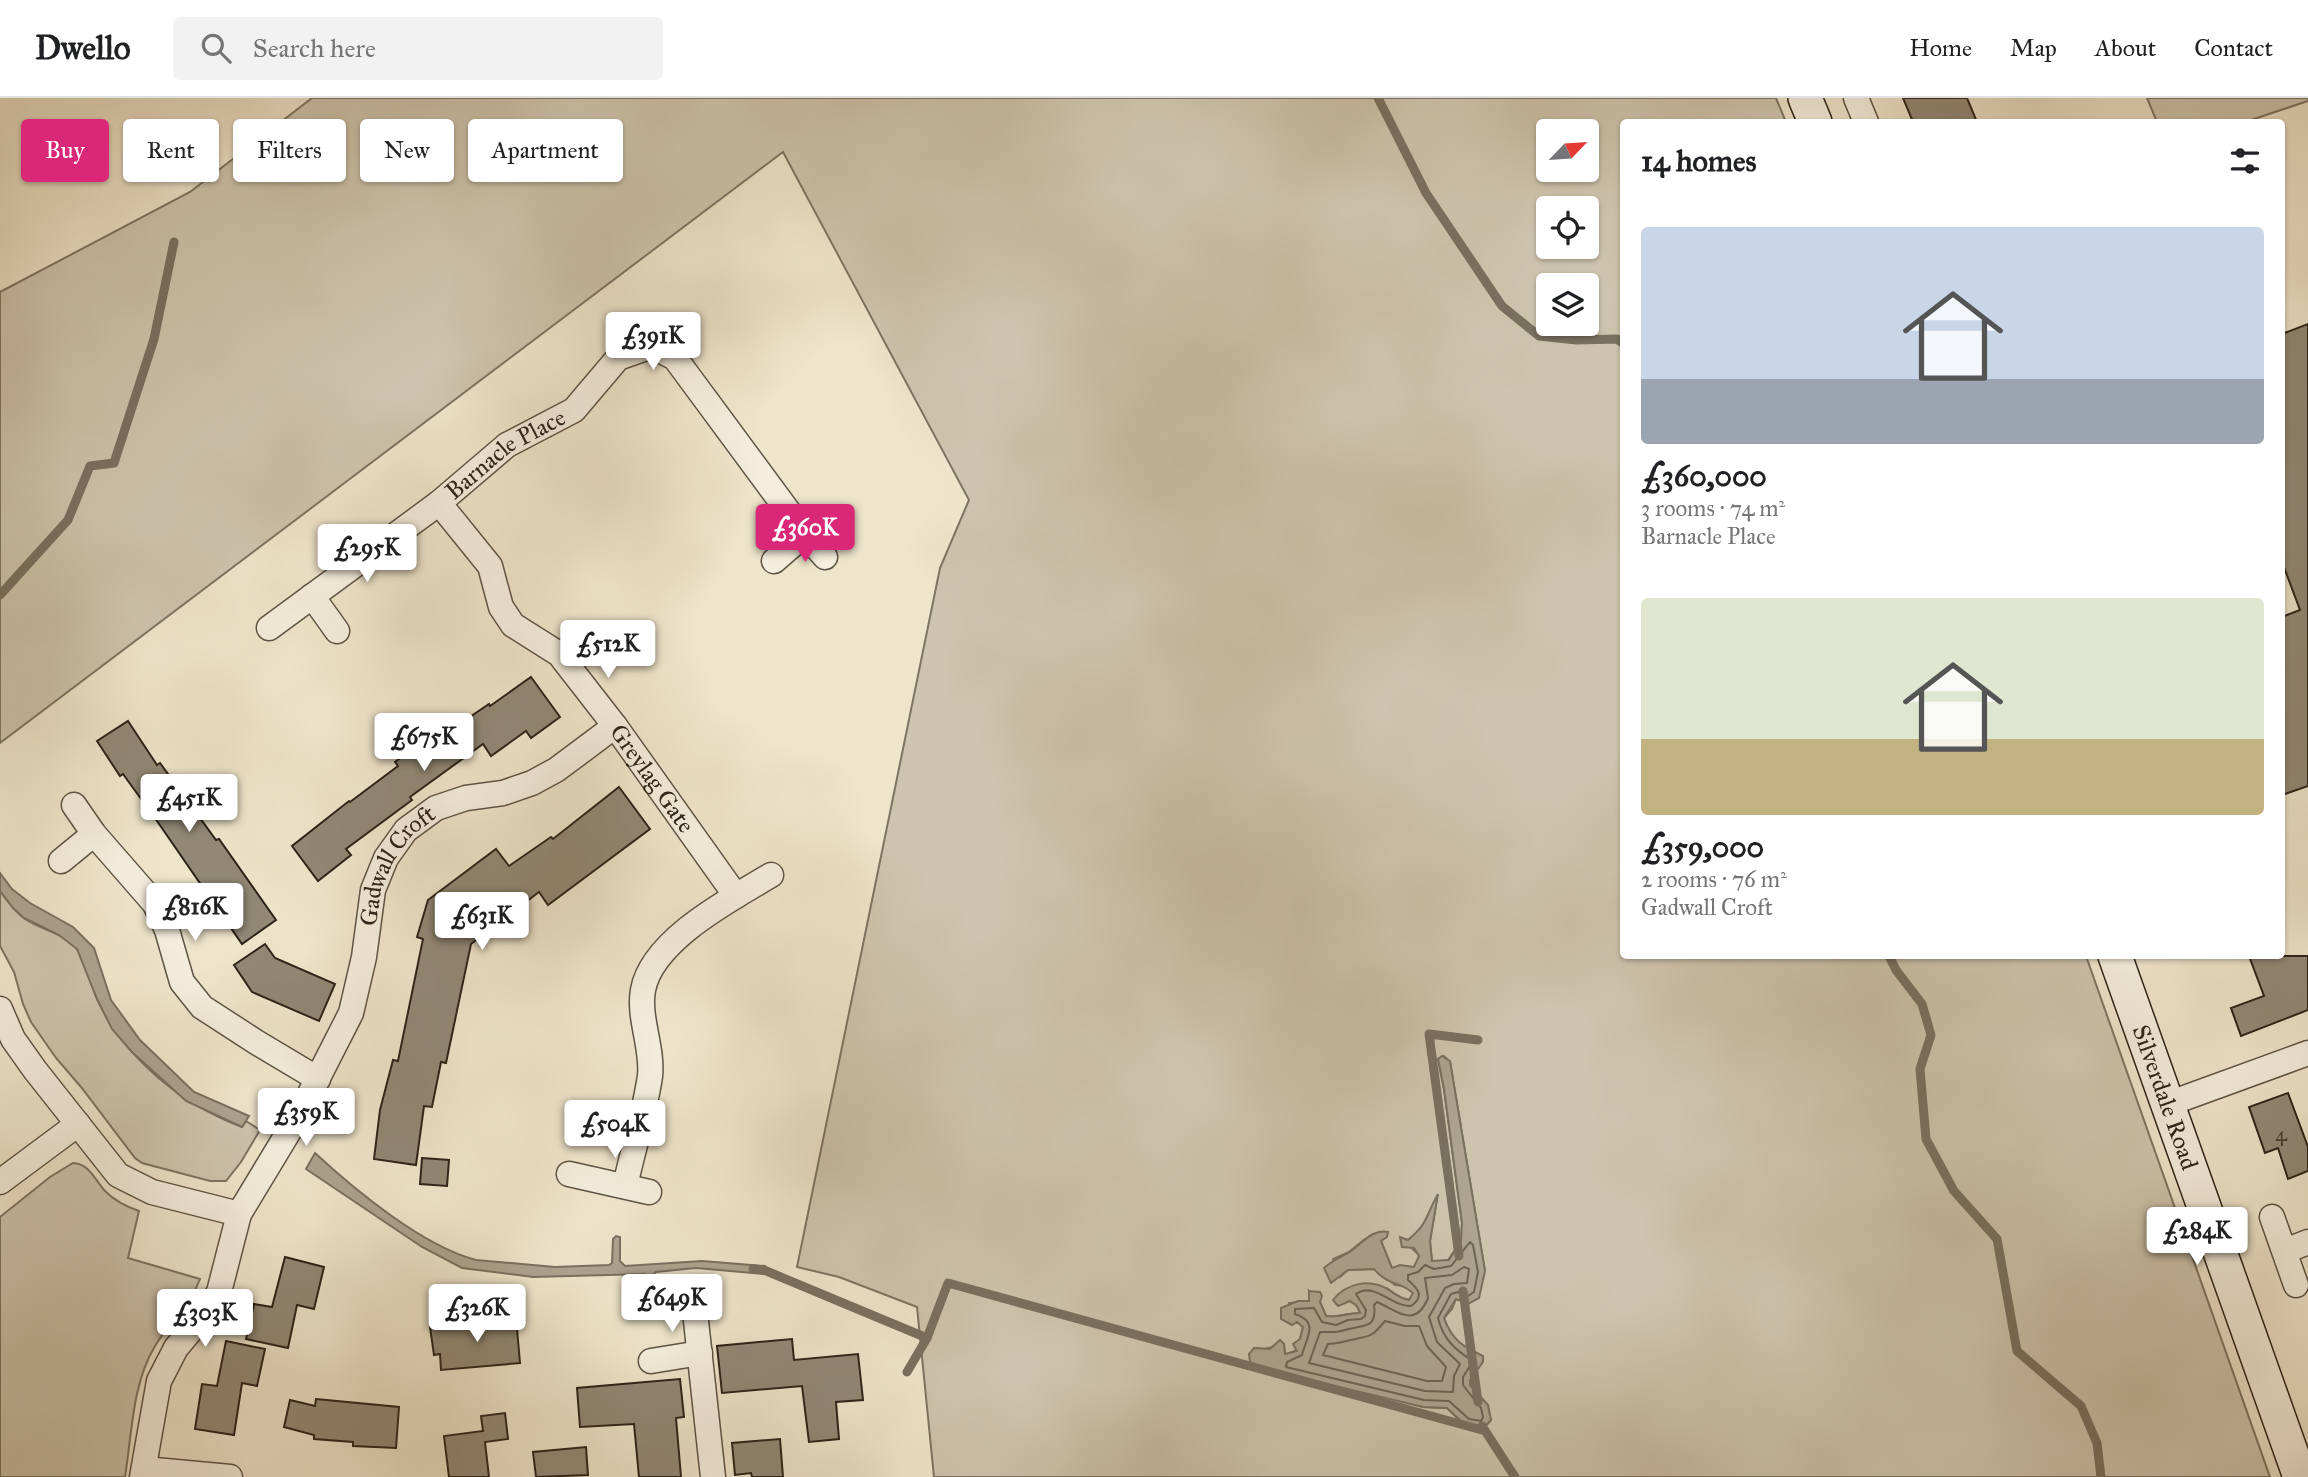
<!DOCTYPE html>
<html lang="en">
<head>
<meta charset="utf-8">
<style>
	:root { --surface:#fff; --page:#f2f2f2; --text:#202124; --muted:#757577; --line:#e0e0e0; --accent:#db2777 }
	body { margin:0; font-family:"IM FELL Great Primer",serif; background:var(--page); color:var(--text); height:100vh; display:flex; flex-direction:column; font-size:26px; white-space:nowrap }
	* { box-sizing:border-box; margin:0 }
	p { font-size:23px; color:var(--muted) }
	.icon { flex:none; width:38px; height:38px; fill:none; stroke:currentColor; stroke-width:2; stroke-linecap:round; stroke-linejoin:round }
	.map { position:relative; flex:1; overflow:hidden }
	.drawer { position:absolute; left:1620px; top:21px; width:665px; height:840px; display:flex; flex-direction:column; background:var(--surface); border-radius:7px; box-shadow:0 2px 5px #0004 }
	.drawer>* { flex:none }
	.banner { position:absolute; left:21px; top:21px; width:665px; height:63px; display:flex; gap:14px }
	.needle { width:46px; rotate:65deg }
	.buttons { position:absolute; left:1536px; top:21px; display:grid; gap:14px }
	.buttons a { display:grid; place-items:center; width:63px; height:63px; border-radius:7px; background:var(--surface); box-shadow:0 2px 5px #0004; font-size:35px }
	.price { position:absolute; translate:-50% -60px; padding:0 16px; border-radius:7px; background:#fff; color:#222; font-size:23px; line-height:46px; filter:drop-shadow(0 2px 4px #0008) }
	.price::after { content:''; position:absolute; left:50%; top:42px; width:21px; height:16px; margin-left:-10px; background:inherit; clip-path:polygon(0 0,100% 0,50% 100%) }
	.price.on { background:var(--accent); color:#fff }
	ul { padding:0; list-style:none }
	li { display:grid; align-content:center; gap:14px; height:371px; padding:0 21px }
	li span { display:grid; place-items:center; height:217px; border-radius:7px; color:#555 }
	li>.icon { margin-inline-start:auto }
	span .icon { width:126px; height:126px; fill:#fffc; stroke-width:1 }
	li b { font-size:30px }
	h2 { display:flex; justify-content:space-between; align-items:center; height:84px; padding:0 21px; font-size:30px }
	.pill { padding:0 24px; border-radius:7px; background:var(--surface); box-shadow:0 2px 5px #0004; font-size:24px; line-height:63px }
	.pill.on { background:var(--accent); color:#fff }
	header { display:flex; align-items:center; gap:42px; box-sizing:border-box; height:98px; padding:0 35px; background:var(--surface); border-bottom:2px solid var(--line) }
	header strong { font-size:33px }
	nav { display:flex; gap:38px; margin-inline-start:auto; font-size:24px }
	.search { width:490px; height:63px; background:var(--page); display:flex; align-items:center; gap:18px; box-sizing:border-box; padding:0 24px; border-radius:7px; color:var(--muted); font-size:26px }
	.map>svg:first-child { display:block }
	.green { fill:#cec4ad; stroke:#7e7462; stroke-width:2; fill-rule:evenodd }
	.water { fill:#ada38e; stroke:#7a705f; stroke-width:2 }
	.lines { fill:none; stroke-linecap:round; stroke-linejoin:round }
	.shore { stroke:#6d6353; stroke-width:2 }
	.stream { stroke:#7a705f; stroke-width:9 }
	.building { fill:#928875; stroke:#2d2318; stroke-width:2 }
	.minor-casing { stroke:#5e5445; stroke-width:27 }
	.secondary-casing { stroke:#2d2318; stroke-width:36 }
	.minor { stroke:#f5eedd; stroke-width:24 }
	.secondary { stroke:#f5eedd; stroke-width:33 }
	.labels { text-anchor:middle; stroke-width:5; stroke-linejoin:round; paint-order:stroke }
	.number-label { font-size:21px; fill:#463c2f }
	.street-label { font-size:24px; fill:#2d2318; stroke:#f5eedd }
</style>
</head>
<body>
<header>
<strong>Dwello</strong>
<div class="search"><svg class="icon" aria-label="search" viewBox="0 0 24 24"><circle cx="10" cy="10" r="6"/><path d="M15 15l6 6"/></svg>Search here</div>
<nav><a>Home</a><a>Map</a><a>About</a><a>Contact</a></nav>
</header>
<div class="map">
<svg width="2308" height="1379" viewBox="0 0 2308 1379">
	<rect width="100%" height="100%" fill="#efe5cb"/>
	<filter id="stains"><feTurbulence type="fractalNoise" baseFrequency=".00286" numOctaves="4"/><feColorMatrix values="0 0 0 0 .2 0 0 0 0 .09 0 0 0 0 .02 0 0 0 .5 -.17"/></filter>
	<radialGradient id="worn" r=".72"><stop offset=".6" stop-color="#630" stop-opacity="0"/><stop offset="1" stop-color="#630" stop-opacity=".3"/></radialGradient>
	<g class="green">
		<path d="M312 0H1776L1786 24H1624V858H2086L2270 1379H934L917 1209 839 1179 797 1169 940 470 969 402 783 54 0 645V194L190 94ZM1549 33H1587V72H1549ZM1549 110H1587V149H1549ZM1549 187H1587V226H1549ZM1444 958 1450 964 1485 1173 1456 1201 1452 1211 1444 1220C1450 1236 1459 1250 1477 1255L1475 1277 1470 1282V1287L1477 1293 1491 1322 1482 1332 1465 1327 1447 1310 1423 1309 1254 1250 1264 1251 1284 1246 1285 1257 1297 1252 1303 1229 1297 1224 1289 1205 1310 1203 1309 1193 1320 1204 1326 1218C1338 1220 1347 1215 1360 1215L1357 1208 1350 1203 1387 1190 1400 1200 1409 1202 1414 1195 1404 1188 1395 1187 1375 1171 1348 1172 1340 1179 1333 1161 1349 1154 1365 1141 1381 1143 1392 1171 1414 1169 1420 1158 1401 1140 1408 1142C1428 1126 1425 1119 1437 1100L1430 1143 1432 1164 1448 1162 1461 1143 1462 1125 1444 991 1438 961Z"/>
		<polygon points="2147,0 2308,0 2308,3 2245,24 2157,24"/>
		<path d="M0 793C8 803 15 814 25 821 41 832 64 835 76 850 88 865 90 888 99 905 128 963 182 1006 242 1029L246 1023 260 1032 241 1064 226 1083H210L142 1065 135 1060 81 989 56 960 31 924 23 906 14 874 0 848Z"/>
		<path d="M73 1065C90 1066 94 1081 105 1093 114 1102 127 1109 139 1113L128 1160 200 1181C190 1208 169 1224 155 1248 132 1286 132 1336 125 1379H0V1119L50 1079Z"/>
	</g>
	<g class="water">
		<polygon points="0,775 12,791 30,805 73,829 94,850 111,902 140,942 194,994 249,1018 242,1029 186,1003 132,954 112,931 97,901 77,851 59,837 24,820 13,810 0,793"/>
		<path d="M1442 958 1450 963 1485 1173 1479 1200 1468 1206 1456 1201 1444 1220C1451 1241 1463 1249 1483 1258V1264L1470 1282V1287L1488 1307 1491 1322 1482 1332 1465 1327 1447 1310 1423 1309 1255 1269 1250 1264 1249 1256 1254 1250 1270 1251 1280 1242 1284 1246 1285 1256 1297 1253 1293 1246 1300 1241 1303 1229 1297 1224 1292 1227 1281 1221V1210L1298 1203H1309V1193L1320 1194 1322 1198 1320 1204 1326 1218C1338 1220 1348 1215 1360 1215L1357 1208 1350 1203 1338 1208 1333 1202C1346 1185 1370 1180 1389 1192 1397 1197 1399 1200 1409 1202L1413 1195C1399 1183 1387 1187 1374 1171L1348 1172 1331 1185 1324 1170C1332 1163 1339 1160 1348 1155 1361 1147 1372 1130 1388 1134L1387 1139 1381 1143 1392 1170 1400 1167 1414 1169 1419 1158 1414 1150 1402 1149 1400 1139 1408 1142C1428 1126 1426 1117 1438 1096L1430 1143 1432 1163 1449 1162 1461 1143 1462 1125 1444 991 1438 961Z"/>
		<path d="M315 1055C356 1093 423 1148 476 1162L555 1169 609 1167 612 1165 613 1141 616 1138 620 1139V1163L625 1168 702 1163 765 1168 764 1176 696 1170 656 1174 654 1176 660 1210 658 1212 651 1201 645 1176 533 1179 462 1170 422 1149 306 1071Z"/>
	</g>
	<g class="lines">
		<g class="shore">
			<path d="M1470 1144 1473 1147 1478 1174 1474 1194 1468 1198 1458 1194 1451 1196 1438 1220C1443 1241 1455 1252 1473 1263L1463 1279V1287L1481 1310 1483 1319 1481 1323 1469 1321 1449 1303 1424 1302 1286 1269 1287 1264 1302 1257C1306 1240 1320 1224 1295 1216V1211L1314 1210 1322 1224 1336 1227 1348 1222 1361 1221 1365 1218 1366 1212 1356 1196C1375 1183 1391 1209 1411 1208 1425 1198 1418 1191 1408 1182V1177L1418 1174 1425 1167 1434 1171 1451 1168Z"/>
			<path d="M1464 1169 1469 1171 1467 1185 1454 1186 1445 1190 1429 1219 1437 1244 1460 1266 1454 1278 1453 1294 1425 1293 1309 1265 1320 1234C1336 1234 1334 1235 1349 1231 1365 1227 1377 1230 1374 1207L1377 1204C1396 1212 1415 1232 1428 1200L1425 1180 1452 1177Z"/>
			<path d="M1385 1223 1405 1228H1419L1427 1248 1446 1269 1442 1283H1427L1323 1257 1328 1246C1336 1246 1342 1244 1351 1242 1371 1237 1370 1241 1385 1223Z"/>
		</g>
		<g class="stream">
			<polyline points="1378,0 1426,95 1502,208 1539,238 1576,242 1617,241 1624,246"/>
			<polyline points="0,497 68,422 90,368 114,365 154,241 174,144"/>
			<polyline points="1889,858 1896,872 1922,906 1931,937 1920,971 1926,1041 1954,1093 1997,1141 2017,1253 2081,1308 2097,1345 2101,1379"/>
			<polyline points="1459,1158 1429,936 1478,942"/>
			<polyline points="753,1171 764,1172 927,1240"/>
			<polyline points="1463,1193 1478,1304"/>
			<polyline points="907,1274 927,1240 948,1185 1482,1332"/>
			<polyline points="1482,1328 1515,1379"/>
		</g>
	</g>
	<g class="building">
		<polygon points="1903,0 1967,0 1977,24 1913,24"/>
		<polygon points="2308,226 2308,688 2282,697 2282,519 2300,512 2282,464 2282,236"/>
		<polygon points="531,579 560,619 531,640 526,633 491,658 483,646 410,699 412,702 346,751 351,757 318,783 292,748 349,703 350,704 398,668 395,664 433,636 436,642 489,606 490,608"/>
		<polygon points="128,623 157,667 160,665 216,742 219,741 276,822 242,846 157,723 123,676 120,678 97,643"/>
		<polygon points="619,689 650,731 548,807 539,794 471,846 446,965 441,964 432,1009 424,1008 416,1067 374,1061 380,1012 393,962 398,963 423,841 417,839 428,802 496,751 509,768 551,739 553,741"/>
		<polygon points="265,846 275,860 335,886 319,923 252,894 234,867"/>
		<polygon points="2249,858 2308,858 2308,912 2241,938 2231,910 2264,898"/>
		<polygon points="2288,995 2308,1049 2308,1073 2288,1081 2278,1050 2265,1055 2249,1009"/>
		<polygon points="422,1060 449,1062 447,1088 420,1086"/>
		<polygon points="285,1159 324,1169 314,1211 297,1207 288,1250 246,1241 254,1206 272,1209"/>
		<polygon points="516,1219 520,1265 441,1272 440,1256 434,1257 430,1229"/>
		<polygon points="792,1241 794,1262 858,1256 863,1302 836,1304 839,1341 809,1344 802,1288 722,1295 717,1248"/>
		<polygon points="226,1243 265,1251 257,1288 242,1285 234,1337 195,1331 202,1286 217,1288"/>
		<polygon points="680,1281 684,1319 676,1320 681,1379 639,1379 634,1326 580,1329 577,1290"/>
		<polygon points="316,1301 399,1309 396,1350 353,1348 353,1344 314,1341 314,1337 284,1329 290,1302 315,1308"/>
		<polygon points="505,1315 508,1341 485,1344 489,1379 449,1379 444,1338 483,1333 481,1318"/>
		<polygon points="780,1341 783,1379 752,1379 751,1375 735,1377 732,1345"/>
		<polygon points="586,1349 588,1377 536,1379 533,1354"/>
	</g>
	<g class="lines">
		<defs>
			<g id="minor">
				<polyline points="1856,0 1866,24"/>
				<path id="s1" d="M439 405 490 468 501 509 513 527 559 556 615 628 736 798"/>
				<polyline points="774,463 805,436"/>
				<polyline points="312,498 337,533"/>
				<path id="s2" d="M269 530 439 405 507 347 574 312 618 260 652 248 675 260 805 436 825 459"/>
				<polyline points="74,707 94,736 155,806 167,832 182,884 202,909 256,944 318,981"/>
				<polyline points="61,763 94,736"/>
				<polyline points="0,911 13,941 35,972 118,1077 152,1094 239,1116"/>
				<polyline points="2168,1006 2308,955"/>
				<polyline points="569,1076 649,1094"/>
				<polyline points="0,1084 78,1026"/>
				<path d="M625 1088C633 1052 645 1013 650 978 653 949 638 920 643 892 652 842 731 801 771 777"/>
				<polyline points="2272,1119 2296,1187"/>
				<polyline points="2285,1153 2308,1144"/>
				<polyline points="696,1223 713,1379"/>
				<polyline points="651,1263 700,1255"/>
				<polyline points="144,1371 230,1379"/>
				<path id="s3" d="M142 1379 159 1283 176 1250 207 1213 219 1194 239 1116 300 1015 351 915 364 859 373 792 386 760 406 732 436 710 466 700 503 695 532 685 556 672 615 628"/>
			</g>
			<g id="secondary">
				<polyline points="1805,0 1815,24"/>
				<path id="s4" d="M2115 858 2300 1379"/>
			</g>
		</defs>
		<use href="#minor" class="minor-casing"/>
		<use href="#secondary" class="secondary-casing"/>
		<use href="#minor" class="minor"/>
		<use href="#secondary" class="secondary"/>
	</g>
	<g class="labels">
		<g class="number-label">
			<text x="2281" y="1043">4</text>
		</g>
		<g class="street-label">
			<text dy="8" stroke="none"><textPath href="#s2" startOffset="294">Barnacle Place</textPath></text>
			<text dy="8" stroke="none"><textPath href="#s1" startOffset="355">Greylag Gate</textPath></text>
			<text dy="8" stroke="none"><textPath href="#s3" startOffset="674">Gadwall Croft</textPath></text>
			<text dy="8" stroke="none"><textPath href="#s4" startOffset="150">Silverdale Road</textPath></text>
		</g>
	</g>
	<rect width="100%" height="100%" filter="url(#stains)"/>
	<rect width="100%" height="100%" fill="url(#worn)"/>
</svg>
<div class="buttons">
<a><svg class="needle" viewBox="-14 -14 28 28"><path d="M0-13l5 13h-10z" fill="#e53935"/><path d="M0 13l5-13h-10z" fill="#757577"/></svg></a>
<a><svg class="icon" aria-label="locate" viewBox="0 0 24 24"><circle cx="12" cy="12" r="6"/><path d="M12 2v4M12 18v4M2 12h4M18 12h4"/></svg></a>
<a><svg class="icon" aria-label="layers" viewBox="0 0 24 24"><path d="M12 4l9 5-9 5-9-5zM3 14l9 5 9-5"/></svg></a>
</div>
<b class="price" style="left:653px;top:274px">£391K</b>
<b class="price on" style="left:805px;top:466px">£360K</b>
<b class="price" style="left:367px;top:486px">£295K</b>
<b class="price" style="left:608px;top:582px">£512K</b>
<b class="price" style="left:424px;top:675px">£675K</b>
<b class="price" style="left:189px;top:736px">£451K</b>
<b class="price" style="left:195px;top:845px">£816K</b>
<b class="price" style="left:482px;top:854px">£631K</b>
<b class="price" style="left:306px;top:1050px">£359K</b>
<b class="price" style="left:615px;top:1062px">£504K</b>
<b class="price" style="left:2197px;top:1169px">£284K</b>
<b class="price" style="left:672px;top:1236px">£649K</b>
<b class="price" style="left:477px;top:1246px">£326K</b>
<b class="price" style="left:205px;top:1251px">£303K</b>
<div class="banner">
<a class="pill on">Buy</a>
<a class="pill">Rent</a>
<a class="pill">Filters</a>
<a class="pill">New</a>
<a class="pill">Apartment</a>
</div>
<section class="drawer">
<h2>14 homes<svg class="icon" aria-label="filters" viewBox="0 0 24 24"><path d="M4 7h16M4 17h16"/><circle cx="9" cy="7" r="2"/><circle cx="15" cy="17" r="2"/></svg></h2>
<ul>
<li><span style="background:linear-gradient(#c9d6e8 70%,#9aa5b1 0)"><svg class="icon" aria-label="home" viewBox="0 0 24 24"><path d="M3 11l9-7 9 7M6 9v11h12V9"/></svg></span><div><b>£360,000</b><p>3 rooms · 74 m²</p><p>Barnacle Place</p></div></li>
<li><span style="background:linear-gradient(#dfe7d0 65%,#c2b280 0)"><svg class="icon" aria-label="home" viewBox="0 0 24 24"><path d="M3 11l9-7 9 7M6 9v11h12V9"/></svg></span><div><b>£359,000</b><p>2 rooms · 76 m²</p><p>Gadwall Croft</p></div></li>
</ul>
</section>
</div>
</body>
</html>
